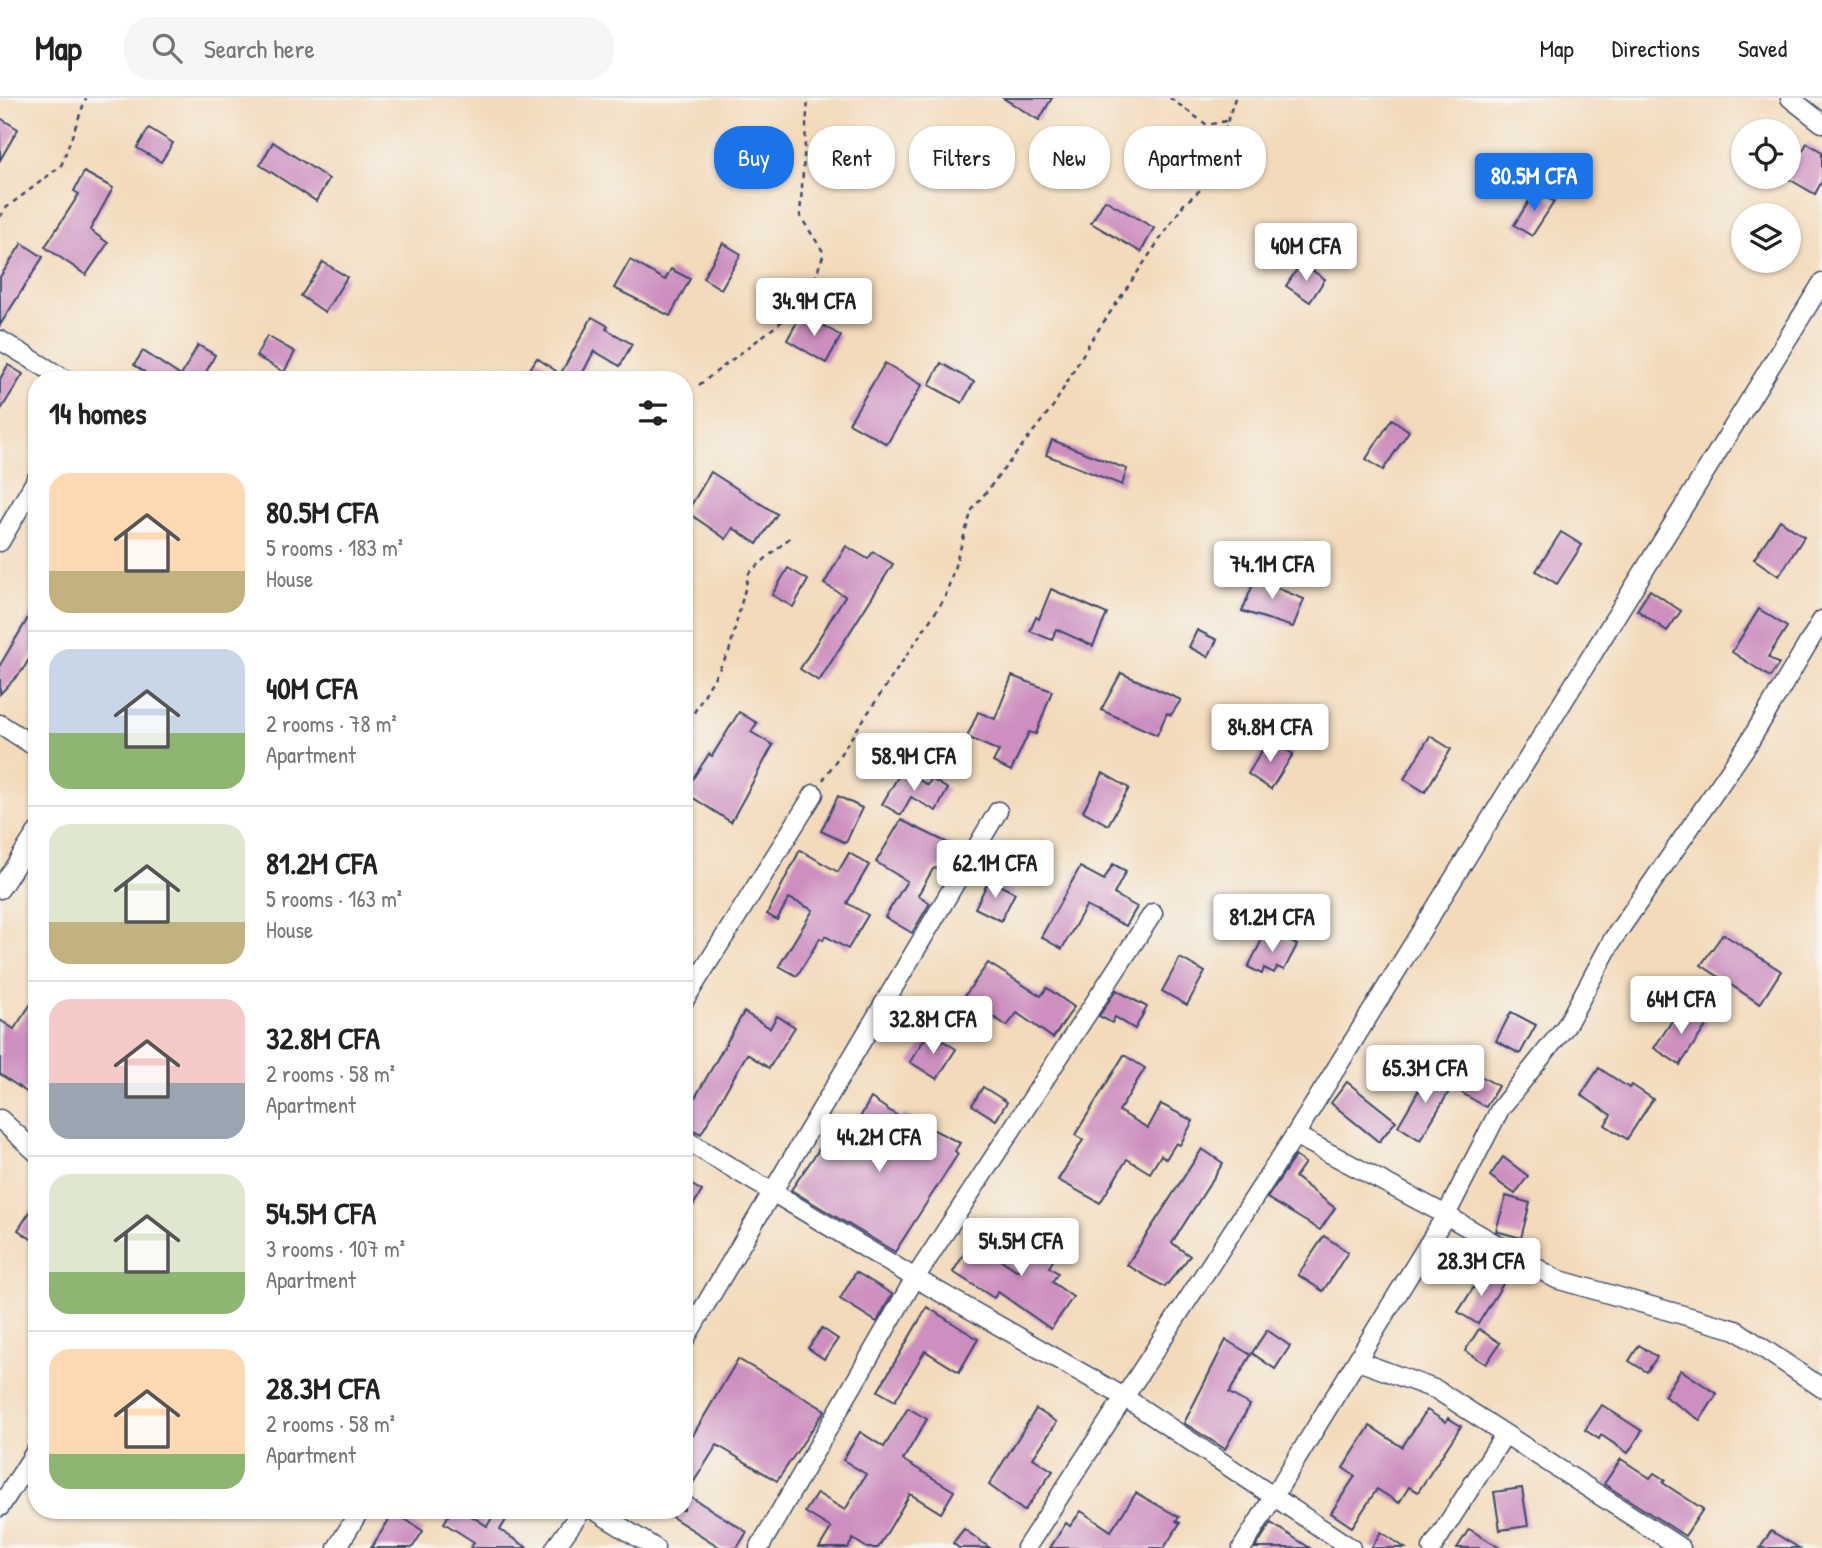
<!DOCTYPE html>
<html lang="en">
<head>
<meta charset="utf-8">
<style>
	:root { --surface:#fff; --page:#f6f6f6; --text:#222; --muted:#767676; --line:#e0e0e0; --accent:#1a73e8 }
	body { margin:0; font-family:"Patrick Hand",sans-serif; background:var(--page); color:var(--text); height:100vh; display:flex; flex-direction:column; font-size:26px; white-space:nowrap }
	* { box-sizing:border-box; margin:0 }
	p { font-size:23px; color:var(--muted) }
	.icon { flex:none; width:38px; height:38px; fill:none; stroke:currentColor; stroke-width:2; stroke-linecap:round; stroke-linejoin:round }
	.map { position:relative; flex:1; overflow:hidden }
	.sheet { position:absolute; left:28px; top:273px; width:665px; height:1148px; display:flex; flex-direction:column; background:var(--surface); border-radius:28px; box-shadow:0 2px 5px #0004 }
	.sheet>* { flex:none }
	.top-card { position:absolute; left:714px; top:28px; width:665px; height:63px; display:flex; gap:14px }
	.tools { position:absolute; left:1731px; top:21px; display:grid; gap:14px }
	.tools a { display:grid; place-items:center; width:70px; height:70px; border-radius:50%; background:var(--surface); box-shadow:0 2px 5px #0004; font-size:35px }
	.price { position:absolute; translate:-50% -60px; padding:0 16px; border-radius:7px; background:#fff; color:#222; font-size:23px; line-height:46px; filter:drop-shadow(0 2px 4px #0008) }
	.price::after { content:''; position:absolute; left:50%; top:42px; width:21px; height:16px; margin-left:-10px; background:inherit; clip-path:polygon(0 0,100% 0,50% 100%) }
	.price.current { background:var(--accent); color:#fff }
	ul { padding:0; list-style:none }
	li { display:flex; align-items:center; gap:21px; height:175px; padding:0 21px }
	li+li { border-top:2px solid var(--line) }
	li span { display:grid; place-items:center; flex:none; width:196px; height:140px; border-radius:21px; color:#555 }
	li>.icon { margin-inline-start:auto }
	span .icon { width:84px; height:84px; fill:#fffc; stroke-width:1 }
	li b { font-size:30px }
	h2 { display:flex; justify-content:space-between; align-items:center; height:84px; padding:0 21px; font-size:30px }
	.tag { padding:0 24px; border-radius:28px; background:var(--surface); box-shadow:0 2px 5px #0004; font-size:24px; line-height:63px }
	.tag.current { background:var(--accent); color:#fff }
	header { display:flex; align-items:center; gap:42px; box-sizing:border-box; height:98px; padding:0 35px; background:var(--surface); border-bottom:2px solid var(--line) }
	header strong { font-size:33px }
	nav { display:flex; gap:38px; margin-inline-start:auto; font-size:24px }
	.search { width:490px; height:63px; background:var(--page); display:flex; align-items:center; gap:18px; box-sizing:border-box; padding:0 24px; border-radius:28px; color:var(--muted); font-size:26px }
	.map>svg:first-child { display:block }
	.building { fill:#cd8fbf }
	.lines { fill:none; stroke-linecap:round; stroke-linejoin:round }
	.minor-casing { stroke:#3b496c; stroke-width:21 }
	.path { stroke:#3b496c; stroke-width:2.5; stroke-dasharray:5 5; stroke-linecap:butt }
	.minor { stroke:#fff; stroke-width:18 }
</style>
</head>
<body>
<header>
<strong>Map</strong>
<div class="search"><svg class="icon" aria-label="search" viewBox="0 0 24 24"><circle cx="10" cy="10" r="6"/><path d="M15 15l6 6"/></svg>Search here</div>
<nav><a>Map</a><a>Directions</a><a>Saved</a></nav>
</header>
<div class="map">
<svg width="1822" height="1450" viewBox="0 0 1822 1450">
	<rect width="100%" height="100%" fill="#f6f6f2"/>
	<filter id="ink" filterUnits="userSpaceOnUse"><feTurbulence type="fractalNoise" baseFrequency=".0143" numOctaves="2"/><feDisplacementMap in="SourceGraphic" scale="14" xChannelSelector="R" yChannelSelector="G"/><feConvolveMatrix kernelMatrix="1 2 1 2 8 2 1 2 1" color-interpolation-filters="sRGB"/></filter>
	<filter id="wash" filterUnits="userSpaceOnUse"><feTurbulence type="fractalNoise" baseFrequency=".00686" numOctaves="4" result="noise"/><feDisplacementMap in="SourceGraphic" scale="28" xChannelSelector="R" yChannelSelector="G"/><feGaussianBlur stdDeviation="1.57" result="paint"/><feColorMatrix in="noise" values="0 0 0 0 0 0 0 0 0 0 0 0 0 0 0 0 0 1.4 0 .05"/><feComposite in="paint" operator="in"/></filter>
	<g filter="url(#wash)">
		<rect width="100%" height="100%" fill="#f3daba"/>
		<g id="blocks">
			<g class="building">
				<polygon points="1003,0 1052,0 1039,22"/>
				<polygon points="0,20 18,31 0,62"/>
				<polygon points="149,30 173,45 161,64 137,50"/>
				<polygon points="273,44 329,81 316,103 260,67"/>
				<polygon points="1807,45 1822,54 1822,83 1815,96 1787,80"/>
				<polygon points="84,74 113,90 90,132 108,145 86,177 45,149 79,96 74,93"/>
				<polygon points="1536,92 1554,104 1532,138 1514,127"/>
				<polygon points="1105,102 1154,130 1141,154 1091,125"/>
				<polygon points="22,145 43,159 0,227 0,179"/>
				<polygon points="723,145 741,156 721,191 703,180"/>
				<polygon points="630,162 665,182 671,171 690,181 670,218 614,190"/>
				<polygon points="323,164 347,179 325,214 301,198"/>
				<polygon points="1301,165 1325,181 1310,204 1286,188"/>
				<polygon points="802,215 841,238 826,265 787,242"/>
				<polygon points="592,219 608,228 606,231 632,246 620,268 594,253 579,282 573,282 561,275"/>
				<polygon points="267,238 295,254 284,274 256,258"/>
				<polygon points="198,247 215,257 202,282 157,282 134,267 143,253 181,278"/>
				<polygon points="537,260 556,273 550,282 523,282"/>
				<polygon points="885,265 922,287 887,346 849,325"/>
				<polygon points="941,265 974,284 962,305 929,287"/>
				<polygon points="8,267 23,276 0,313 0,281"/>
				<polygon points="1392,321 1409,333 1383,372 1366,361"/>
				<polygon points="1052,342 1127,371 1122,387 1046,357"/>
				<polygon points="711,374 777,416 757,446 733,430 726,441 687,414"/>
				<polygon points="1780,422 1804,439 1779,478 1754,461"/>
				<polygon points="1561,434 1582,447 1557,486 1536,473"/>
				<polygon points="846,448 868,461 873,454 893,466 819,583 800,571 845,498 824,486"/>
				<polygon points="788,470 808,482 793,509 772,497"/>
				<polygon points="1259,472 1276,478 1272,488 1304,501 1293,529 1242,513"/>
				<polygon points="1051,491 1107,516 1093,548 1056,531 1052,542 1030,533 1036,519 1039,521"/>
				<polygon points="1650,492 1681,513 1667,533 1637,512"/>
				<polygon points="37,505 37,548 22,573 0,596 0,567"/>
				<polygon points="1759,511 1787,529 1768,559 1779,566 1770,579 1732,554"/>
				<polygon points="1197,532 1217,542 1208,559 1189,549"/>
				<polygon points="1121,575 1181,602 1171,617 1167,615 1157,637 1101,612"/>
				<polygon points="1012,578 1052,593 1036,636 1029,634 1011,673 993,664 999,653 967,639 978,614 995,621"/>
				<polygon points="739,614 757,625 751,634 773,647 731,724 684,694 709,656 712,658"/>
				<polygon points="1430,638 1451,651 1425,694 1404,681"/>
				<polygon points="1269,641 1293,656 1271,691 1248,676"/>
				<polygon points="902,672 928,687 931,681 948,691 936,713 911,699 901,717 882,706"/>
				<polygon points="1103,675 1129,690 1108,727 1083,713"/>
				<polygon points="838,698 862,710 846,745 821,733"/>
				<polygon points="901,722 962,752 954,765 933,771 918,797 930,805 912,835 885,819 907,783 876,764"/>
				<polygon points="800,752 838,774 849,755 869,767 847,805 868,817 848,851 825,838 823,842 820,840 797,878 779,868 813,812 789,800 777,822 767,816"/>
				<polygon points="1113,766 1126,773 1114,796 1137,809 1126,828 1086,808 1062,851 1041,839 1080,769 1104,782"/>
				<polygon points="989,782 1015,795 1001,823 975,810"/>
				<polygon points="1267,832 1297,847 1284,872 1277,869 1274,875 1264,870 1262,876 1248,869"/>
				<polygon points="1723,836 1781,873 1760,906 1701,867"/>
				<polygon points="1180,860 1205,874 1187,907 1162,893"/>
				<polygon points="988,865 1041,898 1047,890 1074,909 1053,940 1017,915 1007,928 986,914 983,919 961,903"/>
				<polygon points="1116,892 1147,909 1135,931 1115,919 1112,925 1099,918"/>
				<polygon points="37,897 37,1001 0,976 0,922 14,931"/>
				<polygon points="1682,908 1708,925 1680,967 1654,950"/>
				<polygon points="744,914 770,930 777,918 795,929 769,970 747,956 701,1036 684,1027 684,1019"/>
				<polygon points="1511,914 1536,927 1520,956 1496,943"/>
				<polygon points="929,934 956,951 937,981 910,964"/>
				<polygon points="1124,957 1145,970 1119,1013 1148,1030 1161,1006 1193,1023 1180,1047 1176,1045 1166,1061 1161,1057 1150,1075 1127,1061 1100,1105 1058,1082 1083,1042 1075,1037"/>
				<polygon points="1599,970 1629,990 1632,987 1653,1001 1627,1041 1605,1027 1611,1017 1581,997"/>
				<polygon points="1430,973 1453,987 1420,1042 1398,1028"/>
				<polygon points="1474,974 1498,988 1486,1009 1462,995"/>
				<polygon points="1347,984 1396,1023 1379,1044 1331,1005"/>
				<polygon points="983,989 1007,1004 996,1022 972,1007"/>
				<polygon points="871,1000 902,1021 904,1017 960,1045 955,1053 958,1056 895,1154 791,1092 826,1041 842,1051"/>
				<polygon points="1202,1051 1223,1065 1172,1145 1190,1158 1165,1189 1127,1167"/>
				<polygon points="1295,1058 1305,1065 1295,1079 1335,1110 1320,1132 1267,1100"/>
				<polygon points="1503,1059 1528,1078 1515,1096 1490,1078"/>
				<polygon points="684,1082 702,1093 684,1122"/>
				<polygon points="1506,1098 1530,1105 1521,1140 1496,1133"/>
				<polygon points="37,1103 37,1145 18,1132"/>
				<polygon points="1047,1127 1067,1140 1049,1169 1058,1175 1052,1184 1073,1199 1051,1231 998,1194 994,1200 953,1174 972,1143 1018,1173"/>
				<polygon points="1324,1138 1348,1154 1323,1193 1298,1177"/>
				<polygon points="1484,1173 1503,1186 1478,1226 1458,1214"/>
				<polygon points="856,1174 892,1196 877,1224 840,1201"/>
				<polygon points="927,1209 978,1241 959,1274 925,1253 895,1303 878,1293"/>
				<polygon points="822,1230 838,1241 824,1261 808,1250"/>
				<polygon points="1479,1231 1500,1245 1486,1266 1465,1253"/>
				<polygon points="1267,1232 1290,1248 1275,1271 1252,1255"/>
				<polygon points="1226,1242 1251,1257 1229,1295 1250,1307 1225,1351 1184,1325"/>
				<polygon points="1639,1247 1657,1259 1647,1274 1629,1263"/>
				<polygon points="738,1261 825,1312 777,1383 717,1347 686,1396 747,1434 737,1450 721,1450 661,1412 684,1412 684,1338 690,1342"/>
				<polygon points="1681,1272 1717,1296 1700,1322 1664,1298"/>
				<polygon points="1602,1307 1642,1333 1628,1355 1601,1337 1599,1341 1585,1332"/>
				<polygon points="908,1310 927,1321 903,1362 954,1393 941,1415 910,1396 878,1450 867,1450 853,1441 848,1450 819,1450 831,1430 805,1414 817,1395 845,1412 866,1376 843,1362 860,1334 884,1349"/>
				<polygon points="1036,1311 1057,1324 1033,1360 1053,1373 1024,1413 989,1387"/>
				<polygon points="1427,1312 1446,1324 1448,1320 1461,1328 1418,1394 1409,1389 1399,1405 1377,1391 1352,1429 1331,1415 1355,1378 1343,1370 1370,1328 1402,1349"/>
				<polygon points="1621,1361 1650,1380 1654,1375 1665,1382 1663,1385 1703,1411 1685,1438 1604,1386"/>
				<polygon points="1522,1390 1528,1428 1500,1432 1494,1394"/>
				<polygon points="1136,1395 1179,1419 1176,1423 1180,1425 1164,1450 1050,1450 1066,1425 1070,1428 1081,1413 1111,1433"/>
				<polygon points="452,1412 462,1412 487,1428 497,1412 512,1412 500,1432 528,1450 471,1450 474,1444 444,1425"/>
				<polygon points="394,1414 423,1433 412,1450 371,1450"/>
				<polygon points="1271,1425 1310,1450 1255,1450"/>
				<polygon points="964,1431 990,1450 959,1450 953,1445"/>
				<polygon points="1469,1431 1500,1450 1457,1450"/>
				<polygon points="1771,1433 1799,1450 1760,1450"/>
				<polygon points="1381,1434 1405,1450 1371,1450"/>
			</g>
		</g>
	</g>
	<g filter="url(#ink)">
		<use href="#blocks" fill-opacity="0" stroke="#3b496c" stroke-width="2"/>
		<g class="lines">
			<defs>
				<g id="minor">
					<polyline points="1790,0 1822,25"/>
					<polyline points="0,242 66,282"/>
					<polyline points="0,444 37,380"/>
					<polyline points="0,626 37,650"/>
					<polyline points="0,791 37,734"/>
					<polyline points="684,903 814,696"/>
					<polyline points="0,1021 37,1055"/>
					<polyline points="1295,1037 1446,1117 1556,1181 1736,1232 1822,1290"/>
					<polyline points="684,1041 915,1180 1124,1299 1351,1450"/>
					<polyline points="684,1243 998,713"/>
					<polyline points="1358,1263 1437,1292 1681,1450"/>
					<polyline points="0,1409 37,1351"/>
					<polyline points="594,1412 655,1450"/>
					<polyline points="337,1450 360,1412"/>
					<polyline points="555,1450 582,1412"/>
					<polyline points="759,1450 915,1180 1153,815"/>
					<polyline points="1026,1450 1295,1037 1822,185"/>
					<polyline points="1242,1450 1446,1117 1500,1011 1566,928 1613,841 1748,646 1822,522"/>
					<polyline points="1432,1450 1505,1336"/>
				</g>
			</defs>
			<use href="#minor" class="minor-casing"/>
			<g class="path">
				<polyline points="1170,0 1207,27 1226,23"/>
				<polyline points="0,119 7,109 61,68 86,0"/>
				<polyline points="699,287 806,205 824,155 800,118 808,0"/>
				<polyline points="684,632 729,554 749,475 793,437"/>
				<polyline points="823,682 945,500 972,412 1054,307 1090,244 1184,106 1207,86 1235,0"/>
			</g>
			<use href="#minor" class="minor"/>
		</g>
	</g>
</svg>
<div class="tools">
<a><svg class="icon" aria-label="locate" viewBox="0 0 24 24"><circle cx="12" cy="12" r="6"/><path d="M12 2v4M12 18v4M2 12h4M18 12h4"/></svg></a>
<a><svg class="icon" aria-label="layers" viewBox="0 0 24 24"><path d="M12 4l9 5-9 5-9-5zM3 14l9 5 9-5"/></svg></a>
</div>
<b class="price current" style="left:1534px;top:115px">80.5M CFA</b>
<b class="price" style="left:1306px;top:185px">40M CFA</b>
<b class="price" style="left:814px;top:240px">34.9M CFA</b>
<b class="price" style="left:1272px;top:503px">74.1M CFA</b>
<b class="price" style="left:1270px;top:666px">84.8M CFA</b>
<b class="price" style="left:914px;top:695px">58.9M CFA</b>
<b class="price" style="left:995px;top:802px">62.1M CFA</b>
<b class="price" style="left:1272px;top:856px">81.2M CFA</b>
<b class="price" style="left:1681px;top:938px">64M CFA</b>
<b class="price" style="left:933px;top:958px">32.8M CFA</b>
<b class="price" style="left:1425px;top:1007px">65.3M CFA</b>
<b class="price" style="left:879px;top:1076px">44.2M CFA</b>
<b class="price" style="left:1021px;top:1180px">54.5M CFA</b>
<b class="price" style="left:1481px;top:1200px">28.3M CFA</b>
<div class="top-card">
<a class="tag current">Buy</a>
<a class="tag">Rent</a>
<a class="tag">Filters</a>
<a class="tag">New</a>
<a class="tag">Apartment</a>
</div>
<section class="sheet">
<h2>14 homes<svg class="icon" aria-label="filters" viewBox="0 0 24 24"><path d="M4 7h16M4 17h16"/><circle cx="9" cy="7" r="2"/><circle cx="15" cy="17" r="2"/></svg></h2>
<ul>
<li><span style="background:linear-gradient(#ffd9b3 70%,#c2b280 0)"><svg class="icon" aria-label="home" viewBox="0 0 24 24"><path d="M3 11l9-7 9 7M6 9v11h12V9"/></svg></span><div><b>80.5M CFA</b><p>5 rooms · 183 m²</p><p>House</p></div></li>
<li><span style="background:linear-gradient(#c9d6e8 60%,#8fb573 0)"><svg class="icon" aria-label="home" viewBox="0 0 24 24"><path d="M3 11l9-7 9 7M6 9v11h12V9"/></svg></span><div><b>40M CFA</b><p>2 rooms · 78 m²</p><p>Apartment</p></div></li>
<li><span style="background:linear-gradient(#dfe7d0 70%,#c2b280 0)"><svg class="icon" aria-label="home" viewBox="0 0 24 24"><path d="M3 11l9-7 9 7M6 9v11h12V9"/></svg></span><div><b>81.2M CFA</b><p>5 rooms · 163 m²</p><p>House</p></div></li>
<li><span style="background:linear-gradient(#f6c9c9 60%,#9aa5b1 0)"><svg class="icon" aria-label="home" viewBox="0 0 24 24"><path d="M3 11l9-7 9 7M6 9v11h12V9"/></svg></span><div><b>32.8M CFA</b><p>2 rooms · 58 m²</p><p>Apartment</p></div></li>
<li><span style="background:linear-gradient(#dfe7d0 70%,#8fb573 0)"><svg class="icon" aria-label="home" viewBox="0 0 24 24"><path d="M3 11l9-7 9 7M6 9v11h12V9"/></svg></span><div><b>54.5M CFA</b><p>3 rooms · 107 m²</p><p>Apartment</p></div></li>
<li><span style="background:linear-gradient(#ffd9b3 75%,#8fb573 0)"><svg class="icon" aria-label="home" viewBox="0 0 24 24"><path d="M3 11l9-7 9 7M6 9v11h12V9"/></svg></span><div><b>28.3M CFA</b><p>2 rooms · 58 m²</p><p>Apartment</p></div></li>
</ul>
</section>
</div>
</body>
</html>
